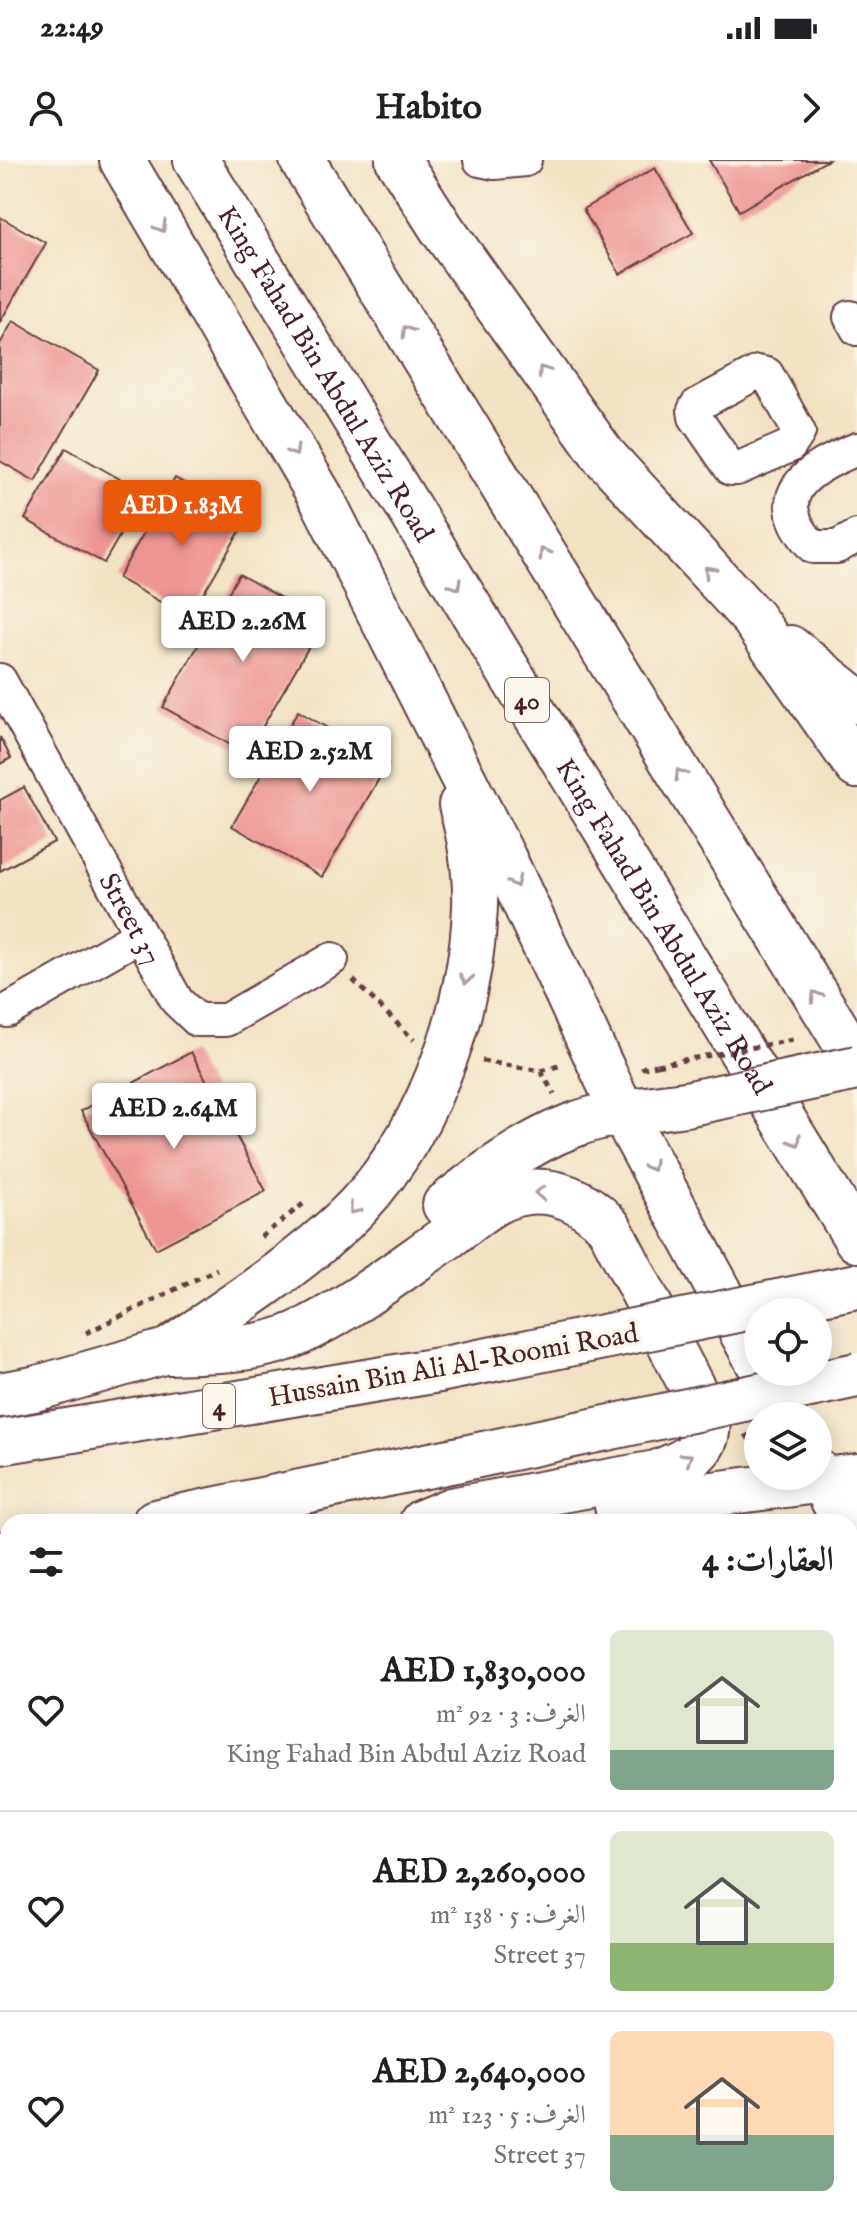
<!DOCTYPE html>
<html lang="ar">
<head>
<meta charset="utf-8">
<style>
	:root { --surface:#fff; --page:#f6f6f6; --text:#202124; --muted:#757577; --line:#e0e0e0; --accent:#ea580c }
	body { margin:0; font-family:"IM FELL English",Amiri,serif; background:var(--page); color:var(--text); direction:rtl; height:100vh; display:flex; flex-direction:column; font-size:30px; white-space:nowrap }
	* { box-sizing:border-box; margin:0 }
	p { font-size:26px; color:var(--muted) }
	.icon { flex:none; width:44px; height:44px; fill:none; stroke:currentColor; stroke-width:2; stroke-linecap:round; stroke-linejoin:round }
	.map { position:relative; flex:1; overflow:hidden; direction:ltr }
	.side { position:absolute; left:0px; top:1354px; width:858px; height:714px; display:flex; flex-direction:column; background:var(--surface); border-radius:24px 24px 0 0; box-shadow:0 4px 20px #0003; direction:rtl }
	.side>* { flex:none }
	.controls { position:absolute; left:744px; top:1138px; display:grid; gap:16px }
	.controls a { display:grid; place-items:center; width:88px; height:88px; border-radius:50%; background:var(--surface); box-shadow:0 4px 20px #0003; font-size:40px }
	.price { position:absolute; translate:-50% -68px; padding:0 18px; border-radius:8px; background:#fff; color:#222; font-size:26px; line-height:52px; filter:drop-shadow(0 2px 4px #0008) }
	.price::after { content:''; position:absolute; left:50%; top:48px; width:24px; height:18px; margin-left:-12px; background:inherit; clip-path:polygon(0 0,100% 0,50% 100%) }
	.price.current { background:var(--accent); color:#fff }
	ul { padding:0; list-style:none }
	li { display:flex; align-items:center; gap:24px; height:200px; padding:0 24px }
	li+li { border-top:2px solid var(--line) }
	li span { display:grid; place-items:center; flex:none; width:224px; height:160px; border-radius:12px; color:#555 }
	li>.icon { margin-inline-start:auto }
	span .icon { width:96px; height:96px; fill:#fffc; stroke-width:1 }
	li b { font-size:34px }
	h2 { display:flex; justify-content:space-between; align-items:center; height:96px; padding:0 24px; font-size:34px }
	.status { display:flex; justify-content:space-between; align-items:center; height:56px; padding:0 40px; background:var(--surface); direction:ltr }
	.status svg { height:22px; fill:currentColor }
	header { display:flex; justify-content:space-between; align-items:center; height:104px; padding:0 24px; background:var(--surface); font-size:36px; font-weight:800 }
	.map>svg:first-child { display:block }
	.building { fill:#ee9493 }
	.lines { fill:none; stroke-linecap:round; stroke-linejoin:round }
	.minor-casing { stroke:#633c42; stroke-width:36 }
	.highway-casing { stroke:#633c42; stroke-width:48 }
	.path { stroke:#633c42; stroke-width:5; stroke-dasharray:6 6; stroke-linecap:butt }
	.minor { stroke:#fff; stroke-width:32 }
	.highway { stroke:#fff; stroke-width:44 }
	.highway-bridge-casing { stroke:#633c42; stroke-width:48; stroke-linecap:butt }
	.path-bridge { stroke:#633c42; stroke-width:5; stroke-dasharray:6 6; stroke-linecap:butt }
	.highway-bridge { stroke:#fff; stroke-width:44 }
	.oneway { stroke:#ae9aa0 }
	.labels { text-anchor:middle; stroke-width:8; stroke-linejoin:round; paint-order:stroke }
	.shield { fill:#fbf7ec; stroke:#7f6065; stroke-width:2 }
	.shield-label { font-size:26px; font-weight:bold; fill:#4a1f2b }
	.street-label { font-size:28px; fill:#4a1f2b; stroke:#fbf7ec }
</style>
</head>
<body>
<div class="status"><b>22:49</b><svg viewBox="0 0 49 12"><path d="M0 12V9h3v3zM5 12V6h3v6zM10 12V3h3v9zM15 12V0h3v12zM26 1h20v11H26zM47 4h2v5h-2z"/></svg></div>
<header><svg class="icon" aria-label="forward" viewBox="0 0 24 24"><path d="M9 5l7 7-7 7"/></svg>Habito<svg class="icon" aria-label="person" viewBox="0 0 24 24"><circle cx="12" cy="8" r="4"/><path d="M4 21q1-7 8-7t8 7"/></svg></header>
<div class="map">
<svg width="857" height="2067" viewBox="0 0 857 2067">
	<rect width="100%" height="100%" fill="#fbf7ec"/>
	<filter id="ink" filterUnits="userSpaceOnUse"><feTurbulence type="fractalNoise" baseFrequency=".0125" numOctaves="2"/><feDisplacementMap in="SourceGraphic" scale="16" xChannelSelector="R" yChannelSelector="G"/><feConvolveMatrix kernelMatrix="1 2 1 2 8 2 1 2 1" color-interpolation-filters="sRGB"/></filter>
	<filter id="wash" filterUnits="userSpaceOnUse"><feTurbulence type="fractalNoise" baseFrequency=".006" numOctaves="4" result="noise"/><feDisplacementMap in="SourceGraphic" scale="32" xChannelSelector="R" yChannelSelector="G"/><feGaussianBlur stdDeviation="1.8" result="paint"/><feColorMatrix in="noise" values="0 0 0 0 0 0 0 0 0 0 0 0 0 0 0 0 0 1.4 0 .05"/><feComposite in="paint" operator="in"/></filter>
	<g filter="url(#wash)">
		<rect width="100%" height="100%" fill="#f1e2c3"/>
		<g id="blocks">
			<g class="building">
				<polygon points="709,0 828,0 739,51"/>
				<polygon points="655,8 693,73 620,114 583,49"/>
				<polygon points="0,57 46,83 0,162"/>
				<polygon points="13,161 99,210 35,321 0,301 0,184"/>
				<polygon points="66,288 144,333 104,403 25,359"/>
				<polygon points="175,318 247,359 189,458 118,418"/>
				<polygon points="239,414 323,462 247,594 163,547"/>
				<polygon points="298,551 388,603 322,717 232,666"/>
				<polygon points="0,577 11,598 0,604"/>
				<polygon points="24,627 54,682 0,711 0,640"/>
				<polygon points="191,892 266,1031 156,1089 81,951"/>
				<polygon points="857,1753 857,1884 850,1890 850,1758"/>
				<polygon points="857,2017 857,2051 850,2057 850,2023"/>
				<polygon points="606,2060 713,2060 704,2067 612,2067"/>
			</g>
		</g>
	</g>
	<g filter="url(#ink)">
		<use href="#blocks" fill-opacity="0" stroke="#633c42" stroke-width="2"/>
		<g class="lines">
			<defs>
				<g id="minor">
					<polyline points="480,0 495,3 525,0"/>
					<polyline points="850,157 857,169"/>
					<polygon points="758,212 767,214 799,272 790,286 737,309 731,309 695,257 694,250 697,245"/>
					<path d="M857 289C808 309 765 334 813 387H837L857 376"/>
					<path id="s1" d="M0 520 177 841 197 860H226L332 799"/>
					<polyline points="7,851 140,775"/>
					<polyline points="0,1687 8,1690"/>
					<polyline points="795,2060 801,2067"/>
					<polyline points="476,2067 484,2060"/>
				</g>
				<g id="highway">
					<polyline points="122,0 323,341 504,699 623,953 758,1202"/>
					<path id="s2" d="M196 0 857 1080"/>
					<polyline points="302,0 857,902"/>
					<polyline points="398,0 442,69 604,296 753,458 857,606"/>
					<polyline points="790,488 857,541"/>
					<path d="M445 1045C483 1015 526 983 571 966 606 952 649 949 686 944"/>
					<path d="M167 1192C212 1190 258 1192 299 1173 353 1147 401 1109 449 1076 469 1061 491 1040 516 1034 552 1025 586 1041 609 1067L707 1256C712 1292 685 1302 656 1313L451 1350 422 1362"/>
					<path d="M167 1192C226 1150 290 1111 343 1061 424 985 471 856 475 747 476 714 470 677 461 645"/>
					<polyline points="0,1235 34,1229 195,1183"/>
					<polyline points="0,1282 439,1210"/>
					<polyline points="818,1312 845,1362"/>
					<polyline points="617,1346 857,1316"/>
					<polyline points="155,1362 455,1300"/>
					<polyline points="0,1394 8,1393"/>
					<polyline points="0,1443 8,1442"/>
					<polyline points="850,1496 857,1501"/>
				</g>
			</defs>
			<use href="#minor" class="minor-casing"/>
			<use href="#highway" class="highway-casing"/>
			<g class="path">
				<polyline points="353,820 414,880"/>
				<polyline points="482,901 541,911 562,905"/>
				<polyline points="642,906 644,908 657,905"/>
				<polyline points="541,911 554,934"/>
				<polyline points="261,1077 303,1044"/>
				<polyline points="86,1173 217,1109"/>
				<polyline points="746,1274 757,1293"/>
				<polyline points="850,1573 857,1583"/>
				<polyline points="850,1736 857,1731"/>
			</g>
			<use href="#minor" class="minor"/>
			<use href="#highway" class="highway"/>
			<defs>
				<g id="highway-bridge">
					<polyline points="686,944 857,908"/>
					<polyline points="439,1210 857,1126"/>
					<polyline points="455,1300 857,1215"/>
				</g>
			</defs>
			<use href="#highway-bridge" class="highway-bridge-casing"/>
			<polyline class="path-bridge" points="657,905 798,879"/>
			<use href="#highway-bridge" class="highway-bridge"/>
		</g>
		<defs><path id="oneway-chevron" d="M-2-3.5L2.5 0L-2 3.5" fill="none" stroke-width="1.6" stroke-linecap="round" stroke-linejoin="round" transform="scale(2)"/></defs>
		<g class="oneway">
			<use href="#oneway-chevron" transform="translate(161 67) rotate(59)"/>
			<use href="#oneway-chevron" transform="translate(407 171) rotate(-122)"/>
			<use href="#oneway-chevron" transform="translate(543 211) rotate(-125)"/>
			<use href="#oneway-chevron" transform="translate(294 291) rotate(59)"/>
			<use href="#oneway-chevron" transform="translate(544 393) rotate(-122)"/>
			<use href="#oneway-chevron" transform="translate(709 411) rotate(-133)"/>
			<use href="#oneway-chevron" transform="translate(456 425) rotate(59)"/>
			<use href="#oneway-chevron" transform="translate(680 614) rotate(-122)"/>
			<use href="#oneway-chevron" transform="translate(515 722) rotate(65)"/>
			<use href="#oneway-chevron" transform="translate(466 819) rotate(100)"/>
			<use href="#oneway-chevron" transform="translate(816 836) rotate(-122)"/>
			<use href="#oneway-chevron" transform="translate(796 981) rotate(59)"/>
			<use href="#oneway-chevron" transform="translate(651 1006) rotate(61)"/>
			<use href="#oneway-chevron" transform="translate(540 1033) rotate(-177)"/>
			<use href="#oneway-chevron" transform="translate(354 1049) rotate(130)"/>
			<use href="#oneway-chevron" transform="translate(687 1298) rotate(-34)"/>
		</g>
	</g>
	<g class="labels">
		<g class="shield">
			<rect x="505" y="518" width="44" height="44" rx="6"/>
			<rect x="203" y="1224" width="32" height="44" rx="6"/>
		</g>
		<g class="shield-label">
			<text x="527" y="549">40</text>
			<text x="219" y="1255">4</text>
		</g>
		<g class="street-label">
			<text dy="10" stroke="none"><textPath href="#s2" startOffset="250">King Fahad Bin Abdul Aziz Road</textPath></text>
			<text dy="10" stroke="none"><textPath href="#s1" startOffset="272">Street 37</textPath></text>
			<text dy="10" stroke="none"><textPath href="#s2" startOffset="898">King Fahad Bin Abdul Aziz Road</textPath></text>
			<text transform="translate(453 1204) rotate(-10)" y="10">Hussain Bin Ali Al-Roomi Road</text>
		</g>
	</g>
</svg>
<div class="controls">
<a><svg class="icon" aria-label="locate" viewBox="0 0 24 24"><circle cx="12" cy="12" r="6"/><path d="M12 2v4M12 18v4M2 12h4M18 12h4"/></svg></a>
<a><svg class="icon" aria-label="layers" viewBox="0 0 24 24"><path d="M12 4l9 5-9 5-9-5zM3 14l9 5 9-5"/></svg></a>
</div>
<b class="price current" style="left:182px;top:388px">AED 1.83M</b>
<b class="price" style="left:243px;top:504px">AED 2.26M</b>
<b class="price" style="left:310px;top:634px">AED 2.52M</b>
<b class="price" style="left:174px;top:991px">AED 2.64M</b>
<section class="side">
<h2>العقارات: 4<svg class="icon" aria-label="filters" viewBox="0 0 24 24"><path d="M4 7h16M4 17h16"/><circle cx="9" cy="7" r="2"/><circle cx="15" cy="17" r="2"/></svg></h2>
<ul>
<li><span style="background:linear-gradient(#dfe7d0 75%,#7fa58c 0)"><svg class="icon" aria-label="home" viewBox="0 0 24 24"><path d="M3 11l9-7 9 7M6 9v11h12V9"/></svg></span><div><b>AED 1,830,000</b><p>الغرف: 3 · 92 m²</p><p>King Fahad Bin Abdul Aziz Road</p></div><svg class="icon" aria-label="heart" viewBox="0 0 24 24"><path d="M12 20l-8-8c-3-5 5-10 8-4 3-6 11-1 8 4z"/></svg></li>
<li><span style="background:linear-gradient(#dfe7d0 70%,#8fb573 0)"><svg class="icon" aria-label="home" viewBox="0 0 24 24"><path d="M3 11l9-7 9 7M6 9v11h12V9"/></svg></span><div><b>AED 2,260,000</b><p>الغرف: 5 · 138 m²</p><p>Street 37</p></div><svg class="icon" aria-label="heart" viewBox="0 0 24 24"><path d="M12 20l-8-8c-3-5 5-10 8-4 3-6 11-1 8 4z"/></svg></li>
<li><span style="background:linear-gradient(#ffd9b3 65%,#7fa58c 0)"><svg class="icon" aria-label="home" viewBox="0 0 24 24"><path d="M3 11l9-7 9 7M6 9v11h12V9"/></svg></span><div><b>AED 2,640,000</b><p>الغرف: 5 · 123 m²</p><p>Street 37</p></div><svg class="icon" aria-label="heart" viewBox="0 0 24 24"><path d="M12 20l-8-8c-3-5 5-10 8-4 3-6 11-1 8 4z"/></svg></li>
</ul>
</section>
</div>
</body>
</html>
